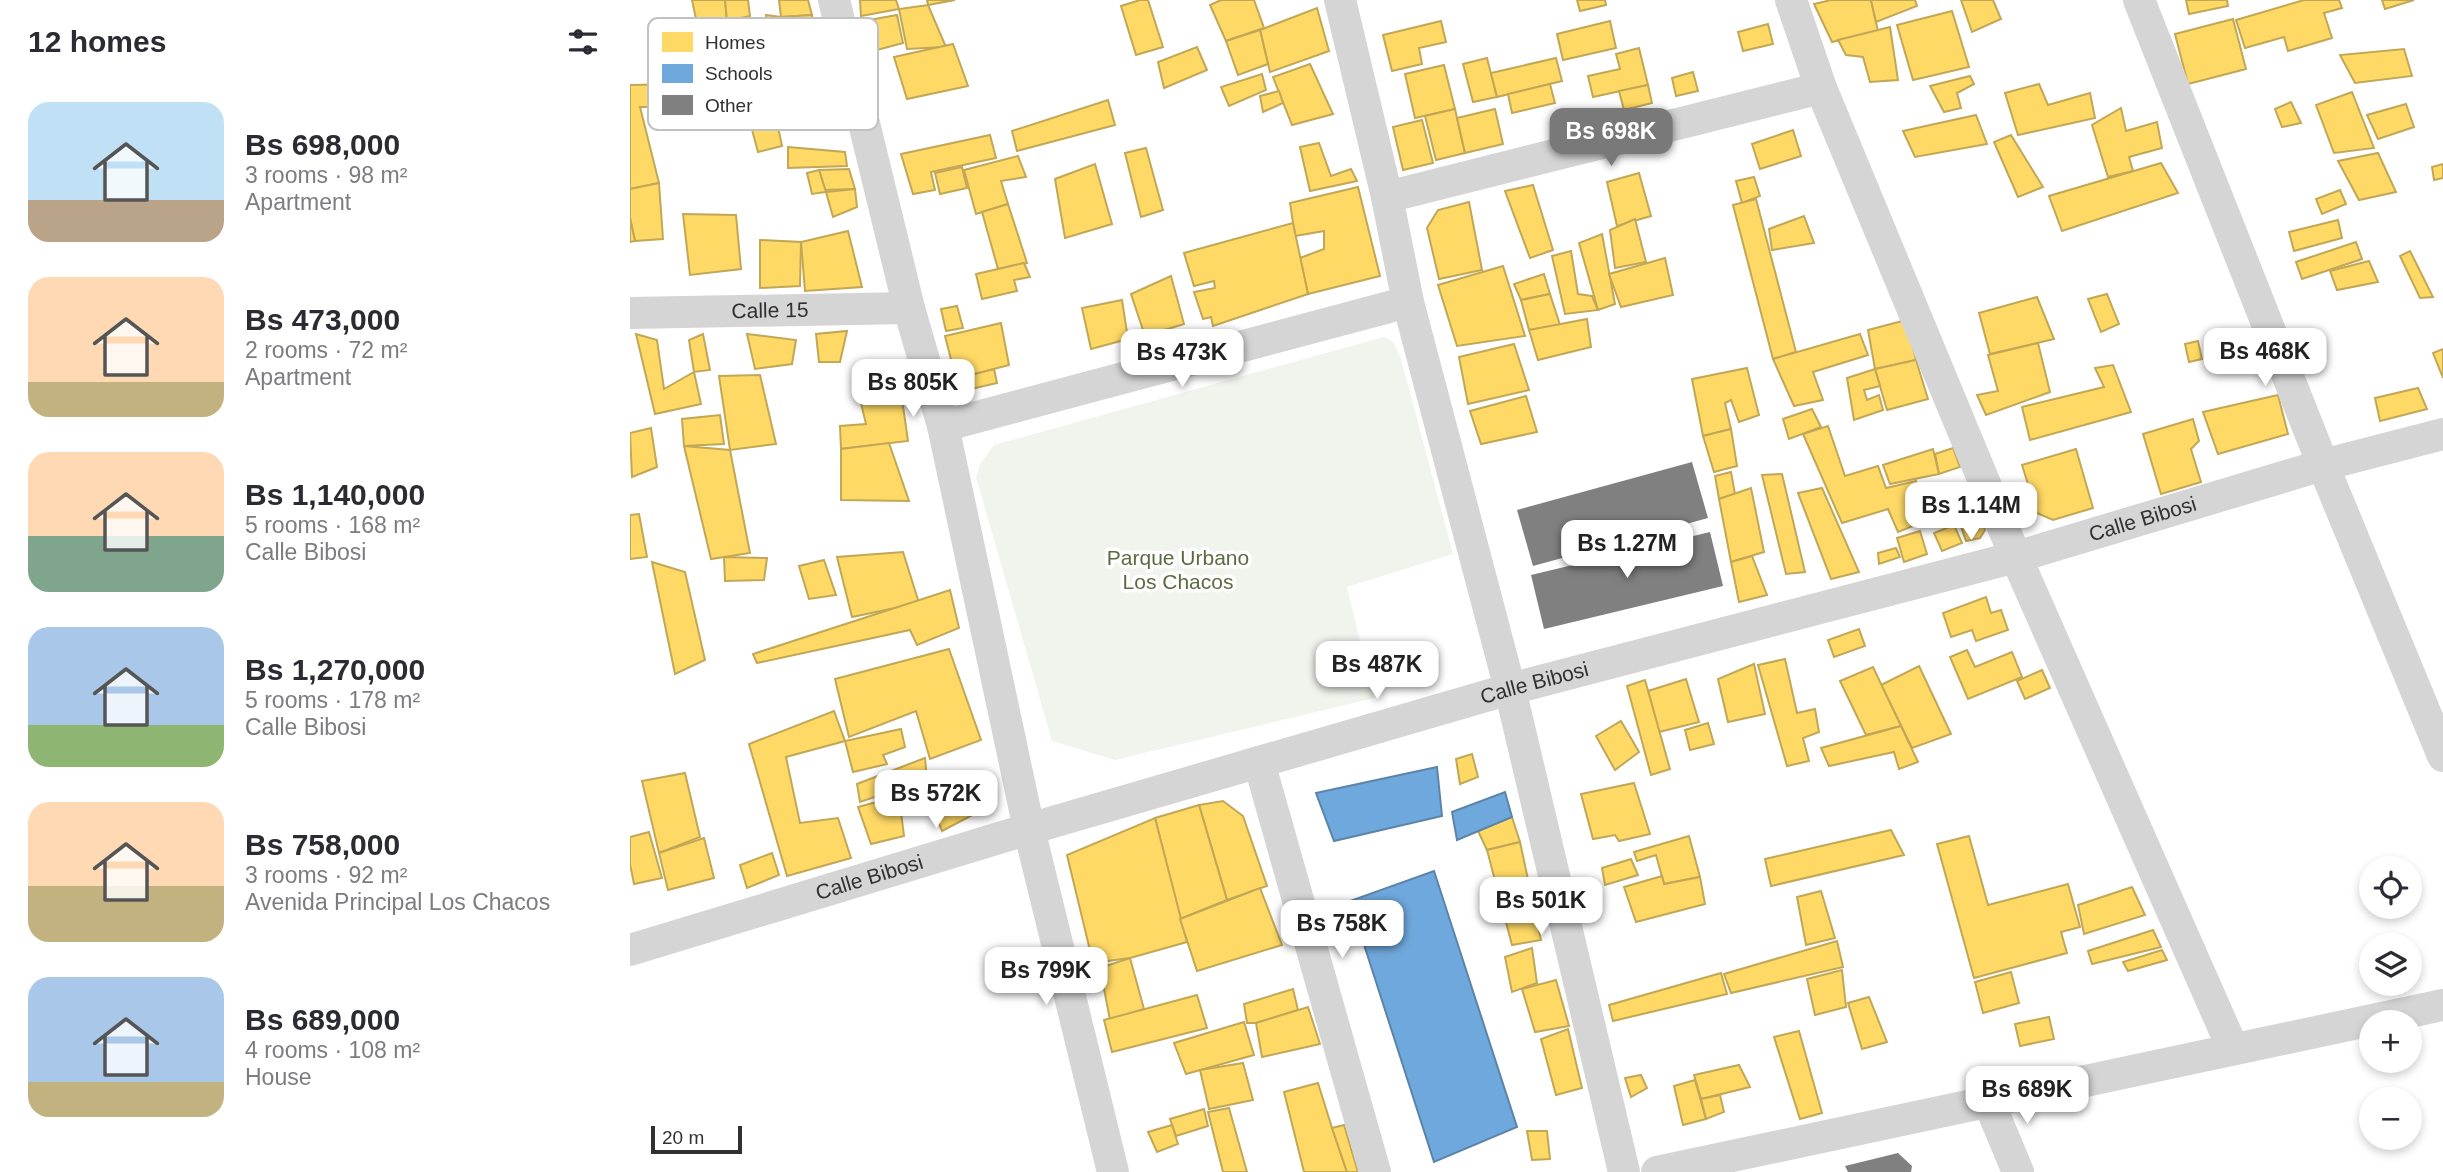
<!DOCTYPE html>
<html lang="en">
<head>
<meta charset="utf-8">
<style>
	:root { --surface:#fff; --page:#f7f7f7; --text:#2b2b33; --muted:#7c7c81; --accent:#797979 }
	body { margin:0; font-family:Arial,sans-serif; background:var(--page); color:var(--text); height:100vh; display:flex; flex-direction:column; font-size:26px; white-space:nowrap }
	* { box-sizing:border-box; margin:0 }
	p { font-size:23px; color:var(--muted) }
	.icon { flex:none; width:38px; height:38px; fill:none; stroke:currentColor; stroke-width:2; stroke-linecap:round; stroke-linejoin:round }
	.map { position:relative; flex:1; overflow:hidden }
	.sheet { display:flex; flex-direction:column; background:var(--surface); width:630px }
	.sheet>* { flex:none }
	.controls { position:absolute; left:1729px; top:856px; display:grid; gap:14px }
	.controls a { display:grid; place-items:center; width:63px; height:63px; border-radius:50%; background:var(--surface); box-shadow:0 4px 10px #0003; font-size:35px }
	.scale { position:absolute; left:21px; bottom:18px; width:91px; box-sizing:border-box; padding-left:7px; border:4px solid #313131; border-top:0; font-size:19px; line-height:24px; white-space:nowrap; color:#313131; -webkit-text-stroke:5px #fff; paint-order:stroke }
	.price { position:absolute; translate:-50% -60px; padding:0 16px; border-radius:14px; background:#fff; color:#222; font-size:23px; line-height:46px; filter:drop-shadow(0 2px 4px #0008) }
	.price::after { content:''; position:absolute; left:50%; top:42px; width:21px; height:16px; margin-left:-10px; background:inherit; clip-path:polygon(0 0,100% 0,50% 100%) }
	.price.current { background:var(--accent); color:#fff }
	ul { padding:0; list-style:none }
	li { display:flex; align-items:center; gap:21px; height:175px; padding:0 28px }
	li span { display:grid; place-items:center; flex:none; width:196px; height:140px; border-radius:21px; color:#555 }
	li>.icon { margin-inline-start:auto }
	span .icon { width:84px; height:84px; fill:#fffc; stroke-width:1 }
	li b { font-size:30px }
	h2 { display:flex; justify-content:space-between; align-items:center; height:84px; padding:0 28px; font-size:30px }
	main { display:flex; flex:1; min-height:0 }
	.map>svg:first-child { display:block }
	.green { fill:#f1f3ed }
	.homes { fill:#ffd966; stroke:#c1a756; stroke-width:2 }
	.schools { fill:#6fa8dc; stroke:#5c84a9; stroke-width:2 }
	.building { fill:#808080 }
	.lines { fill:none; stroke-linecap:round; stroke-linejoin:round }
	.street { stroke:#d5d5d5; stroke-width:32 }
	.labels { text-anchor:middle; stroke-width:7; stroke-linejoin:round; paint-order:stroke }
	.street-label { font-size:21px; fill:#313131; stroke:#fff }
	.park-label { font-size:21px; fill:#5a6c40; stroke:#fff }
	.key { fill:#fff; stroke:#c1c1c1; stroke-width:2 }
	.key-label { font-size:19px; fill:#313131 }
</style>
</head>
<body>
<main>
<section class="sheet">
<h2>12 homes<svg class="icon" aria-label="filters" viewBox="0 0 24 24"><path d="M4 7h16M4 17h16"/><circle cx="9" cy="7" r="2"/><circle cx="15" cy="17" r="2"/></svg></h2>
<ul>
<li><span style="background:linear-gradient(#bfe0f5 70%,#b9a48a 0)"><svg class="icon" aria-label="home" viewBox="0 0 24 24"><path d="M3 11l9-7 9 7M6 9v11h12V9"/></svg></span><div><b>Bs 698,000</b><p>3 rooms · 98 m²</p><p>Apartment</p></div></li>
<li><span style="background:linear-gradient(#ffd9b3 75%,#c2b280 0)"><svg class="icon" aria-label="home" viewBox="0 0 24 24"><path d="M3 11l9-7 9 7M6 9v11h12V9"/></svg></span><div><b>Bs 473,000</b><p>2 rooms · 72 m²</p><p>Apartment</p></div></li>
<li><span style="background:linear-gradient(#ffd9b3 60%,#7fa58c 0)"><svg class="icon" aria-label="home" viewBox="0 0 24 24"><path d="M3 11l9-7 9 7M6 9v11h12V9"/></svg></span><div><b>Bs 1,140,000</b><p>5 rooms · 168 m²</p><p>Calle Bibosi</p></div></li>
<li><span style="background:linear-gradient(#a9c7e8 70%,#8fb573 0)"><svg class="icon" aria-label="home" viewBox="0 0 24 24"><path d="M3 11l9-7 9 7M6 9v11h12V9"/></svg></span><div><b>Bs 1,270,000</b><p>5 rooms · 178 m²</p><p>Calle Bibosi</p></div></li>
<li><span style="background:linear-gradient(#ffd9b3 60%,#c2b280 0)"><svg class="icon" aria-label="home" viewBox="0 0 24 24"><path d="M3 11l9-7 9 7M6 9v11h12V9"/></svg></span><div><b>Bs 758,000</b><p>3 rooms · 92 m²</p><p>Avenida Principal Los Chacos</p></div></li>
<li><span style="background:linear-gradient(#a9c7e8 75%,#c2b280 0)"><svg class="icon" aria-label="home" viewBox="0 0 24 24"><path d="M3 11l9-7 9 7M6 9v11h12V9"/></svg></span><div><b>Bs 689,000</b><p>4 rooms · 108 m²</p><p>House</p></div></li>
</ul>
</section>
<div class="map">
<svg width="1813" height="1172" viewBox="0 0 1813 1172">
	<rect width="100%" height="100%" fill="#fff"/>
	<polygon class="green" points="754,337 763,342 771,359 823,554 717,587 744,698 485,760 422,741 346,477 350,464 364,445"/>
	<g class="homes">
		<polygon points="62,0 95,0 97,21 66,19"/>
		<polygon points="95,0 118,0 120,16 97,21"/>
		<polygon points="149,0 178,0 182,15 151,17"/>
		<polygon points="230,0 266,0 269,9 231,16"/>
		<polygon points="297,0 325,0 298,5"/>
		<polygon points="510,0 518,0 533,47 506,55 491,6"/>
		<polygon points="591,0 624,0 634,28 596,41 580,5"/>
		<polygon points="947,0 975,0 976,5 950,11"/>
		<polygon points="1201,0 1241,0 1248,31 1202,42 1184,4"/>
		<polygon points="1241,0 1285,0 1287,6 1246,22"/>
		<polygon points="1331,0 1363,0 1371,19 1342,32"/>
		<polygon points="1556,0 1597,0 1598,6 1559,14"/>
		<polygon points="1674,0 1709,0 1712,8 1694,13 1702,38 1658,51 1654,37 1615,48 1606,20"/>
		<polygon points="1752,0 1784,0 1755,9"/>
		<polygon points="298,5 316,47 277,49 269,9"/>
		<polygon points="687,8 699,51 640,72 630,30"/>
		<polygon points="1322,11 1339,67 1283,80 1267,25"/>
		<polygon points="136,15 151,17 182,15 184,34 138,37"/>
		<polygon points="267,15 273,43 247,50 239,20"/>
		<polygon points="1603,19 1616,69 1558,84 1545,34"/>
		<polygon points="811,21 816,42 789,48 792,64 762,71 753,35"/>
		<polygon points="980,21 986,48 933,60 927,34"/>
		<polygon points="1138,24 1143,44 1113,51 1108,32"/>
		<polygon points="1260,27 1268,80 1240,82 1233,57 1216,55 1208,40"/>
		<polygon points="630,30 638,64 608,75 596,41"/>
		<polygon points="323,44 338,86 277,99 264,57"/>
		<polygon points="567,47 577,70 534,88 528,62"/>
		<polygon points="1009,48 1018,85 963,97 958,76 990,69 986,54"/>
		<polygon points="1774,49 1782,76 1725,83 1710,55"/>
		<polygon points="857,58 867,97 843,102 833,64"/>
		<polygon points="926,58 932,81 867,97 861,73"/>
		<polygon points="680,64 703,114 662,125 643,77"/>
		<polygon points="814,65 825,109 785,118 775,74"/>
		<polygon points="1063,72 1068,91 1046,96 1042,78"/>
		<polygon points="632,74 636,90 599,106 591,87"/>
		<polygon points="1340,76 1344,84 1327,93 1331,108 1314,112 1300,86"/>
		<polygon points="53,84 55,107 10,107 29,183 0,189 0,85"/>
		<polygon points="920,84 925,103 882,113 878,94"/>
		<polygon points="1409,84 1418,105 1460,93 1465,118 1388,135 1375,93"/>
		<polygon points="1018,85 1022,103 994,110 989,91"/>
		<polygon points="649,91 653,103 633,112 630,96"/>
		<polygon points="1722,92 1744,148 1704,153 1686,105"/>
		<polygon points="478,100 485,125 387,151 382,131"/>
		<polygon points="1661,102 1671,123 1652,127 1645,109"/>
		<polygon points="1776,104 1784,127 1748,139 1737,115"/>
		<polygon points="1491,108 1496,131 1527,122 1532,148 1499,157 1503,171 1478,177 1462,125"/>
		<polygon points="825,109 835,153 806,160 795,116"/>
		<polygon points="865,109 873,144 835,153 827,118"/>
		<polygon points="1346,115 1357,144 1285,157 1273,131"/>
		<polygon points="146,117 152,146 128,152 121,126"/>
		<polygon points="792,120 803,163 773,170 763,127"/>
		<polygon points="1163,130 1171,156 1130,169 1122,144"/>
		<polygon points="360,135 366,158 301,172 305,190 283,194 271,154"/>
		<polygon points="1381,135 1413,187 1388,197 1364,142"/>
		<polygon points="689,143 701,176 721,169 727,181 680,191 670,147"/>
		<polygon points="158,147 215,152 217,166 158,168"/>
		<polygon points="516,148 533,210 511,217 495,153"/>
		<polygon points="1748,153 1766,192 1729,200 1708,161"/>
		<polygon points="388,156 396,177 371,181 378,204 346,214 334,170"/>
		<polygon points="1531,163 1548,193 1432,231 1419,196"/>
		<polygon points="465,164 482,224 435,238 425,179"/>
		<polygon points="1813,164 1813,178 1804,180 1802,167"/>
		<polygon points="332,167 337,188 310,194 305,173"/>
		<polygon points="219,169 225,189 195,190 189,170"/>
		<polygon points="189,170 196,192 182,194 177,173"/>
		<polygon points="1009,173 1021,216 987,226 977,182"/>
		<polygon points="1124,177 1130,196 1112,203 1106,181"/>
		<polygon points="29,183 33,239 5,241 0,218 0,189"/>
		<polygon points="903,185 923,250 900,258 875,191"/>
		<polygon points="728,187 750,276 678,294 670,258 694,249 694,231 665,236 660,203"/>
		<polygon points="225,189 227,207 203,217 196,192"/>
		<polygon points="1710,190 1716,204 1692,214 1686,199"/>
		<polygon points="1126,199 1166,352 1143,359 1103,205"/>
		<polygon points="839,202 852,270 809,279 797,228 808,210"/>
		<polygon points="378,204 397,263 368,269 352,212"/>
		<polygon points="53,214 106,215 111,269 60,275"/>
		<polygon points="1174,216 1184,243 1142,250 1139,229"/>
		<polygon points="0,218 5,241 0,242"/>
		<polygon points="1005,219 1016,262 985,268 980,230"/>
		<polygon points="1708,220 1712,238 1664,251 1659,232"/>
		<polygon points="663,223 678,294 583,326 581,317 573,319 564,292 585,288 584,281 564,286 554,253"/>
		<polygon points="218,231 232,287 175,291 171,242"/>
		<polygon points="972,234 985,304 968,310 949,243"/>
		<polygon points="130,240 171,242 170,286 130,288"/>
		<polygon points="1726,242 1732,259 1672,279 1666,262"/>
		<polygon points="941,251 948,294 962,296 968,310 935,314 922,256"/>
		<polygon points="1780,251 1803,297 1790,298 1770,256"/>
		<polygon points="1035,258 1043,295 991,307 979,274"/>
		<polygon points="1739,261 1748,282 1707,290 1700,271"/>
		<polygon points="394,263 400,277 384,280 387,291 352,299 346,274"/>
		<polygon points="873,266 895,336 827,346 808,285"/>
		<polygon points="914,274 920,294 891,300 884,284"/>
		<polygon points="541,276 554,324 515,336 501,294"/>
		<polygon points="920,294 930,325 899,330 891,300"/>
		<polygon points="1477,294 1489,324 1471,332 1458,299"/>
		<polygon points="1407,297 1424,339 1360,354 1349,313"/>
		<polygon points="492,300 498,339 461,349 452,308"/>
		<polygon points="327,306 333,328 316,331 311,309"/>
		<polygon points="957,319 961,347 908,360 899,330"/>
		<polygon points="1276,320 1286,360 1245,369 1238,330"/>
		<polygon points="371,323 379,365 326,379 315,336"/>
		<polygon points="217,331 210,362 189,362 186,334"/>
		<polygon points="6,334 27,340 34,389 64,372 71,404 25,414"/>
		<polygon points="73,334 80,370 64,372 59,340"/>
		<polygon points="117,334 166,340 162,364 125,369"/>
		<polygon points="1230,334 1238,355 1183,372 1193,400 1164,406 1143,359"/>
		<polygon points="1568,341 1572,359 1559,362 1555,344"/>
		<polygon points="1408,343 1420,392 1356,415 1347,395 1368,391 1358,355"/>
		<polygon points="884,344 899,390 838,404 829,357"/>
		<polygon points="1813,349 1813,378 1803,353"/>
		<polygon points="1286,360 1298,399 1257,410 1245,369"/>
		<polygon points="1483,365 1501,412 1400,440 1392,407 1474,387 1465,368"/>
		<polygon points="1117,368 1129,415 1109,422 1101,400 1095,403 1101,429 1073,436 1062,379"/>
		<polygon points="364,369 367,383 328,392 326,379"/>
		<polygon points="1245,369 1250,386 1234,390 1237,400 1249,395 1253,410 1224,420 1217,378"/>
		<polygon points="130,375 146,444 100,450 89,376"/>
		<polygon points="1788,388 1797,409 1750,421 1745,398"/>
		<polygon points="271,392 278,441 211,449 210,426 236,424 230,399"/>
		<polygon points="1648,395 1658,434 1588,454 1573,412"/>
		<polygon points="896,396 907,432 851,444 840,411"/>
		<polygon points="1182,409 1191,427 1159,439 1153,419"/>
		<polygon points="90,415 94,444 54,446 52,419"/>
		<polygon points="1563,419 1569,441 1561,449 1571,482 1531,494 1513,434"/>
		<polygon points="1198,426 1215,476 1248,466 1256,488 1286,481 1298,520 1268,532 1258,509 1212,523 1173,434"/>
		<polygon points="21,428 27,467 2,477 0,433"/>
		<polygon points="1101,429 1107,466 1084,472 1073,436"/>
		<polygon points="259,443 279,501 211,500 211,449"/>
		<polygon points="54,446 100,450 120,553 81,559"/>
		<polygon points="1323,448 1330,467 1309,474 1305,454"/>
		<polygon points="1303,449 1309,474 1260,484 1253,465"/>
		<polygon points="1446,449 1463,508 1423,520 1407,513 1392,465"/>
		<polygon points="1101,472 1105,494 1089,499 1085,476"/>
		<polygon points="1152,474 1175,572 1156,574 1132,475"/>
		<polygon points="1121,488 1134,552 1101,562 1089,499"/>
		<polygon points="1192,488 1229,572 1201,579 1168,493"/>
		<polygon points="1340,491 1355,530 1350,538 1336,541 1320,495"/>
		<polygon points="9,514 17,557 0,559 0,515"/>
		<polygon points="1324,525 1332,543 1312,551 1304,533"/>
		<polygon points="1290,531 1297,554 1274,562 1267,538"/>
		<polygon points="1266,548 1270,557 1249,564 1248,553"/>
		<polygon points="273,552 289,603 222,617 207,557"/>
		<polygon points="1122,556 1137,595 1109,602 1101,562"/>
		<polygon points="94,557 137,558 134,580 95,581"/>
		<polygon points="194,560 206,595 179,599 169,566"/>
		<polygon points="22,562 55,572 75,660 45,674"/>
		<polygon points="320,590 329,628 287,645 280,630 127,663 123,654"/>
		<polygon points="1356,597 1361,613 1371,610 1378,630 1346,641 1342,630 1321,637 1313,613"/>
		<polygon points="1229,629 1235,646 1204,657 1198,640"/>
		<polygon points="319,649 351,740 300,759 286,711 219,737 205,679"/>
		<polygon points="1337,650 1345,667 1382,652 1392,677 1338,699 1320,657"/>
		<polygon points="1155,659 1167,713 1185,709 1189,732 1173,738 1179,761 1157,766 1128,665"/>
		<polygon points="1124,664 1135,714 1098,722 1088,679"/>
		<polygon points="1289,666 1321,734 1282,748 1251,685"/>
		<polygon points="1243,667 1271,726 1236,735 1210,681"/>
		<polygon points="1412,670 1420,688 1395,699 1387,681"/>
		<polygon points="1056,679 1069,722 1029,732 1018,691"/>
		<polygon points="1015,680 1040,769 1021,775 997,686"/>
		<polygon points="204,711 215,741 156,757 170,823 208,818 221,858 157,876 119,744"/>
		<polygon points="991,721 1009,752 985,770 966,736"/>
		<polygon points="1078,723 1084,744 1060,750 1055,730"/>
		<polygon points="1271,726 1288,762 1269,769 1264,752 1199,766 1191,748"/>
		<polygon points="271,729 275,747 253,755 257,764 223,772 215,741"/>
		<polygon points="842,754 848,777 830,784 826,759"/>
		<polygon points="295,758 297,779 230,802 227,784"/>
		<polygon points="55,773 70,837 29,853 12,781"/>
		<polygon points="353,777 365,803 312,831 298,796"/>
		<polygon points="1004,783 1020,834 989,841 985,835 963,839 951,794"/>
		<polygon points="269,796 274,836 241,844 228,807"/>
		<polygon points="593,801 613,816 637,886 597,900 569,805"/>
		<polygon points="569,805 597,900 550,919 525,818"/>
		<polygon points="882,817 890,842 857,850 848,831"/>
		<polygon points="525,818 557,942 500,958 463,963 437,855"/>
		<polygon points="1261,830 1274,855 1141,886 1135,859"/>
		<polygon points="19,832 32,878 4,884 0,864 0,837"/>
		<polygon points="1059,836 1070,877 1034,884 1026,855 1007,861 1004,852"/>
		<polygon points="1339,836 1358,905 1438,884 1450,927 1431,932 1437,953 1344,978 1307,844"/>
		<polygon points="74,838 84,878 38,890 29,853"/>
		<polygon points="890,842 911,940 882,945 857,850"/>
		<polygon points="142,853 149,875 117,888 110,865"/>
		<polygon points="1001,859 1008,875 975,885 972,868"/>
		<polygon points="1032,876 1034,884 1070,877 1075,904 1006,922 994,887"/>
		<polygon points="1502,887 1515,915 1454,934 1448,905"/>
		<polygon points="630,888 652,945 567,971 550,919"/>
		<polygon points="1191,891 1205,938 1176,945 1167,897"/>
		<polygon points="1523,930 1531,947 1462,964 1458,951"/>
		<polygon points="1207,941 1213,967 1101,993 1094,974"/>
		<polygon points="902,948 907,983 882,992 875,957"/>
		<polygon points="1532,950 1537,960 1498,971 1493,962"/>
		<polygon points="500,958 514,1009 480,1020 470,968"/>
		<polygon points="1212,970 1216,1007 1185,1015 1177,979"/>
		<polygon points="1381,972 1389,1003 1353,1013 1345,982"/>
		<polygon points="1091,973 1097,994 983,1021 979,1005"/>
		<polygon points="926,980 939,1026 905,1032 892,989"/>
		<polygon points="663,989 668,1010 626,1023 617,1023 614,1004"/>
		<polygon points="567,995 577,1028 482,1052 474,1020"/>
		<polygon points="1239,997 1257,1042 1232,1049 1218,1003"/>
		<polygon points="678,1007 690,1044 632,1057 626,1023"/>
		<polygon points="1419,1017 1424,1039 1390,1046 1385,1024"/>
		<polygon points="614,1022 624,1055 556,1074 544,1043"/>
		<polygon points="938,1029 952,1088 926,1095 911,1039"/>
		<polygon points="1169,1031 1192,1113 1170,1119 1144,1037"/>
		<polygon points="613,1063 623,1100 579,1109 570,1070"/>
		<polygon points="1109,1065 1120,1087 1071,1099 1064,1075"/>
		<polygon points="1011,1075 1017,1088 1001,1097 995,1078"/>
		<polygon points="1065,1080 1076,1119 1053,1125 1044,1086"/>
		<polygon points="688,1083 702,1128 717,1172 674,1172 654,1092"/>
		<polygon points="1090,1095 1094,1112 1076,1119 1071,1099"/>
		<polygon points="599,1108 617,1172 593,1172 578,1112"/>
		<polygon points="574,1109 578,1126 546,1136 540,1119"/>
		<polygon points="542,1125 548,1144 527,1152 518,1132"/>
		<polygon points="714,1125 728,1172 717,1172 702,1128"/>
		<polygon points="897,1131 917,1131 920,1159 902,1160"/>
	</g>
	<g class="schools">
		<polygon points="807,767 812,816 704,841 686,793"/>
		<polygon points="875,792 882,817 827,840 822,812"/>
		<polygon points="804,871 887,1127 804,1162 720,901"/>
	</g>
	<g class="building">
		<polygon points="1062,462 1078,518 903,566 887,510"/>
		<polygon points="1080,532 1093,586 914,629 901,575"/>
		<polygon points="1268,1153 1282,1166 1281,1172 1218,1172 1215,1166"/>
	</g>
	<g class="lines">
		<g class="street">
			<polyline points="204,0 279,308 313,426 399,829 483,1172"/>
			<polyline points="710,0 757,197 778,302 880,689 994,1172"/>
			<polyline points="1161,0 1191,88 1375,532 1603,1049"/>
			<polyline points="1509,0 1693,465 1813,756"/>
			<polyline points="757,197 1191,88"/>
			<path id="s1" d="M0 313 279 308"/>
			<polyline points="313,426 778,302"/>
			<polyline points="629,762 745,1172"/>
			<path id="s2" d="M0 950 399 829 880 689 1386 557 1693 465 1813 434"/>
			<polyline points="1358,1100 1388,1172"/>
			<polyline points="1027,1172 1813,1005"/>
		</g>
	</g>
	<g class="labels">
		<g class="street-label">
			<text dy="7" stroke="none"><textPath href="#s1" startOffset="140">Calle 15</textPath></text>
			<text dy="7" stroke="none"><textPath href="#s2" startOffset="1573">Calle Bibosi</textPath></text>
			<text dy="7" stroke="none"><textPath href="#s2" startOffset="943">Calle Bibosi</textPath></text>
			<text dy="7" stroke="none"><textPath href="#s2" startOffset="250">Calle Bibosi</textPath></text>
		</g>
		<g class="park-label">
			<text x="548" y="565">Parque Urbano<tspan x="548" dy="24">Los Chacos</tspan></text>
		</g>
	</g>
	<rect x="18" y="18" width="230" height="112" rx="10" class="key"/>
	<rect x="32" y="32" width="31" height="20" fill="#ffd966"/>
	<rect x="32" y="64" width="31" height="19" fill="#6fa8dc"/>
	<rect x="32" y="95" width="31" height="20" fill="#808080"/>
	<g class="key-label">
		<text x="75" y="49">Homes</text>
		<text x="75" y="80">Schools</text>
		<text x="75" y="112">Other</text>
	</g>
</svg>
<div class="controls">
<a><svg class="icon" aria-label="locate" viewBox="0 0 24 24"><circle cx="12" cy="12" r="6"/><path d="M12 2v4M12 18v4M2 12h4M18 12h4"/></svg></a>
<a><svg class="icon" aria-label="layers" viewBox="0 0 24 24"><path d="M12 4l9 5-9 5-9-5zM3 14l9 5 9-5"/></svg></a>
<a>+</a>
<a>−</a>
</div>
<div class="scale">20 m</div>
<b class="price current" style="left:981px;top:168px">Bs 698K</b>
<b class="price" style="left:1635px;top:388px">Bs 468K</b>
<b class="price" style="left:552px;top:389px">Bs 473K</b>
<b class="price" style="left:283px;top:419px">Bs 805K</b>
<b class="price" style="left:1341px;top:542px">Bs 1.14M</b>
<b class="price" style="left:997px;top:580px">Bs 1.27M</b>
<b class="price" style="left:747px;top:701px">Bs 487K</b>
<b class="price" style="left:306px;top:830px">Bs 572K</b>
<b class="price" style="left:911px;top:937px">Bs 501K</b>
<b class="price" style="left:712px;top:960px">Bs 758K</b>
<b class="price" style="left:416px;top:1007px">Bs 799K</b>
<b class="price" style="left:1397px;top:1126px">Bs 689K</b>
</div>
</main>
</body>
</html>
